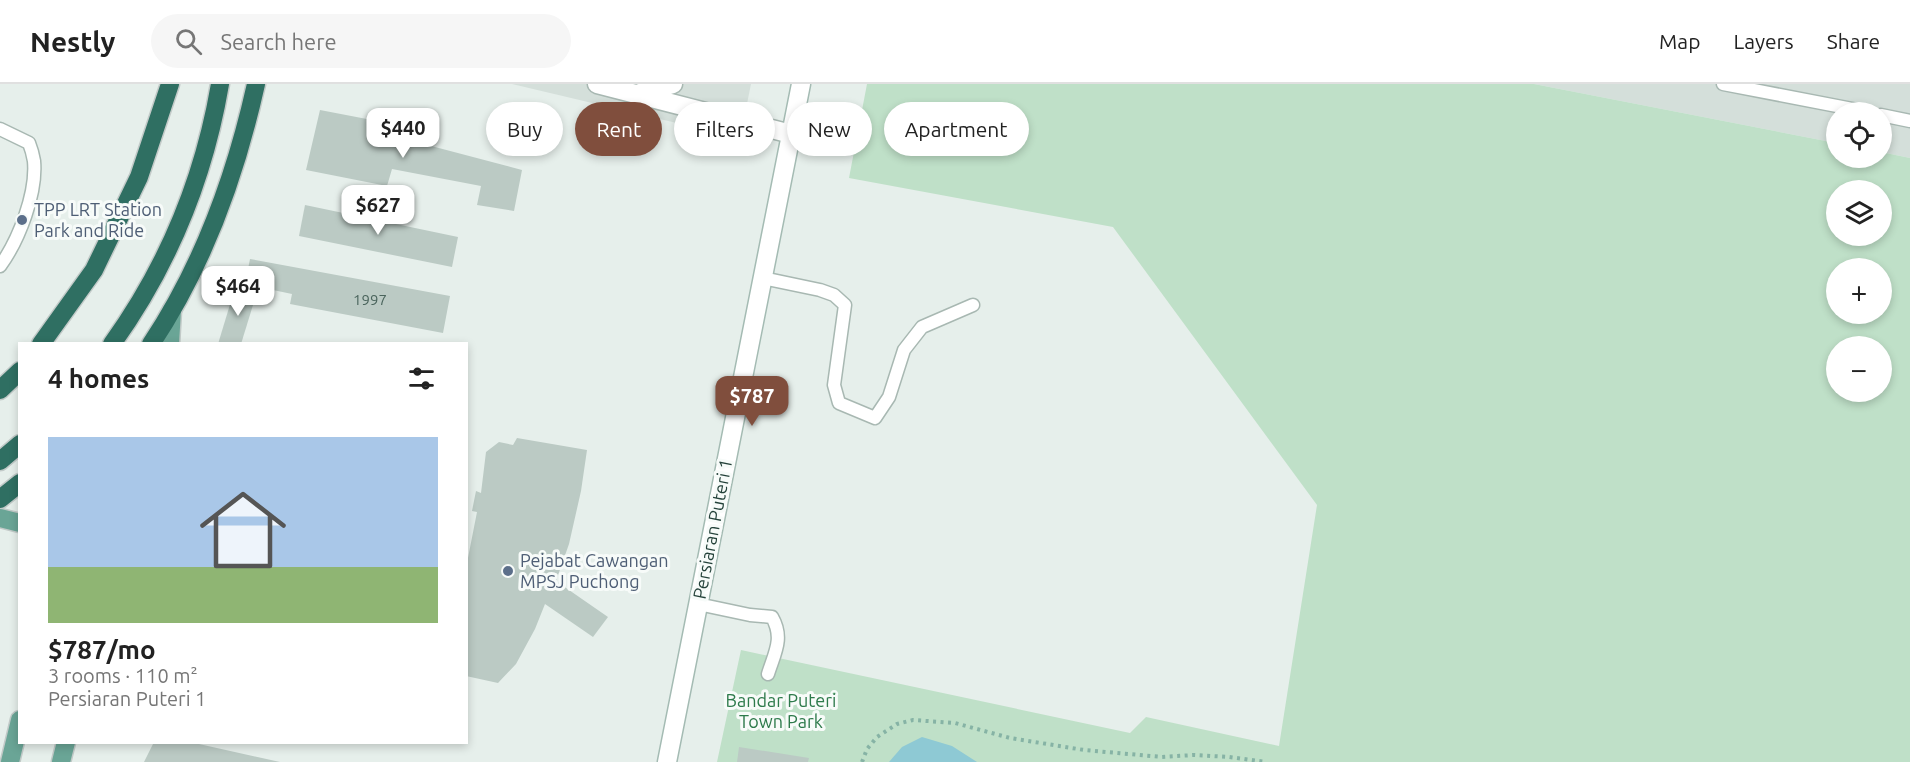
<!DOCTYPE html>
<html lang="en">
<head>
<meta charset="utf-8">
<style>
	:root { --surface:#fff; --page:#f6f6f6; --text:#222; --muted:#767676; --line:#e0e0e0; --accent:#804e3d }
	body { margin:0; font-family:Ubuntu,sans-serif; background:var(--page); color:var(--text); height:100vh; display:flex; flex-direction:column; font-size:22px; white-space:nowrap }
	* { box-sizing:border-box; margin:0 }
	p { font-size:20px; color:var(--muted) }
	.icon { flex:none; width:33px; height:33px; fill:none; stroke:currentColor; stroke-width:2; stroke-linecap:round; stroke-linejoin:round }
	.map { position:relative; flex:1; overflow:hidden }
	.side { position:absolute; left:18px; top:258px; width:450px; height:402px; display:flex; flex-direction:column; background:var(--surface); border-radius:0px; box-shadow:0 3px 9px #0003 }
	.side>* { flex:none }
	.hud { position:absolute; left:486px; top:18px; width:570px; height:54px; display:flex; gap:12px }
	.buttons { position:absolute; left:1826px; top:18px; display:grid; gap:12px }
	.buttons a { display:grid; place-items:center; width:66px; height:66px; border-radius:50%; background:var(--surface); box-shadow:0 3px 9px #0003; font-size:30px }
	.price { position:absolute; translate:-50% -51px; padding:0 14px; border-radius:12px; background:#fff; color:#222; font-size:20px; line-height:39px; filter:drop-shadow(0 2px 3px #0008) }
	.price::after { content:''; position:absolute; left:50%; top:36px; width:18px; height:14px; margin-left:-9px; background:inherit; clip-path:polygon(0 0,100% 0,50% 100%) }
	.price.current { background:var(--accent); color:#fff }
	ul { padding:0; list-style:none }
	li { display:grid; align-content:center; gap:12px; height:318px; padding:0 30px }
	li+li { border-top:2px solid var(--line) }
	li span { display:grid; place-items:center; height:186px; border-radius:0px; color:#555 }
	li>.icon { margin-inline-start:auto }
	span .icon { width:108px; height:108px; fill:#fffc; stroke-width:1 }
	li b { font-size:26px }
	h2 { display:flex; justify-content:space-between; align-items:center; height:72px; padding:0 30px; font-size:26px }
	.chip { padding:0 21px; border-radius:27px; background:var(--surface); box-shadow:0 3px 9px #0003; font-size:21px; line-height:54px }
	.chip.current { background:var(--accent); color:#fff }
	header { display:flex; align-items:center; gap:36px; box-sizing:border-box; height:84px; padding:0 30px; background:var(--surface); border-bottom:2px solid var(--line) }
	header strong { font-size:28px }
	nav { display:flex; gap:33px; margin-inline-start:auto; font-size:21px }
	.search { width:420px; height:54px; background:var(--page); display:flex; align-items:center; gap:15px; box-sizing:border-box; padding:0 21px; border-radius:33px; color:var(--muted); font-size:22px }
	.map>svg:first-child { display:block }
	.built { fill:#d4dfda }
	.green { fill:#bfe0c8; fill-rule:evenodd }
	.water { fill:#8ec9d4 }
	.building { fill:#bbcac4 }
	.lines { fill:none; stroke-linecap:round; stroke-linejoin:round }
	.lane-casing { stroke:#a8b8b2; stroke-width:15 }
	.street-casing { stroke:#a8b8b2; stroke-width:21 }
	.secondary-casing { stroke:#a4bbb3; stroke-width:21 }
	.primary-casing { stroke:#c2cac8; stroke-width:21 }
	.highway-casing { stroke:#c2cac8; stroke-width:21 }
	.path { stroke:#86b3a5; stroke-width:4; stroke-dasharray:3 4.5; stroke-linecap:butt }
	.lane { stroke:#fff; stroke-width:12 }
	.street { stroke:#fff; stroke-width:18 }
	.secondary { stroke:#fff; stroke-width:18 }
	.primary { stroke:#6aa596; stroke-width:18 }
	.highway { stroke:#2f6f62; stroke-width:18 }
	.service-dot { fill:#5c6f8a; stroke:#f7fbf9; stroke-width:2 }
	.labels { text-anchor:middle; stroke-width:6; stroke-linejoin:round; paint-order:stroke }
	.number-label { font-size:15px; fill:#4a645c }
	.service-label { font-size:18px; fill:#4e5e75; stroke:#f7fbf9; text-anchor:start }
	.street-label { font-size:18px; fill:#24423a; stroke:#f7fbf9 }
	.park-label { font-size:18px; fill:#2d7a4b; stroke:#f7fbf9 }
</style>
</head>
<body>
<header>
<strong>Nestly</strong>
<div class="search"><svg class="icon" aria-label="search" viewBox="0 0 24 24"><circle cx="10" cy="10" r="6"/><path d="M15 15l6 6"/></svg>Search here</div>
<nav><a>Map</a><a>Layers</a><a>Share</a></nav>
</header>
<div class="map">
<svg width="1910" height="678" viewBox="0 0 1910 678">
	<rect width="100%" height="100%" fill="#e6efeb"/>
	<g class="built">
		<polygon points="512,0 751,0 740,54"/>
		<polygon points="1534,0 1910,0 1910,74 1881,68 1881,28 1836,28 1836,59"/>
	</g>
	<path class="green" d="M867 0H1534L1836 59V74H1881V68L1910 74V678H717L741 566 1130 649 1146 633 1279 662 1317 421 1113 143 849 94ZM1836 106H1881V152H1836ZM1836 184H1881V230H1836ZM1836 262H1881V308H1836Z"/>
	<polygon class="water" points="922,653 952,662 977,678 889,678 902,663"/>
	<g class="building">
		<polygon points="320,26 398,41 397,53 522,86 514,127 477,121 481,102 392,85 387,102 306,86"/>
		<polygon points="305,121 458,153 452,183 299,152"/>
		<polygon points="250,175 450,212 443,249 290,220 292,210 245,200"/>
		<polygon points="235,204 257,208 241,260 218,260"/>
		<polygon points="517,354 587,366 581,407 569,460 556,497 608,533 593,553 545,520 535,545 516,580 498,599 466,592 466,484 477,428 472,427 476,407 481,409 486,368 499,358 513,361"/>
		<polygon points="154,658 190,658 280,678 144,678"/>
		<polygon points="739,663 809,674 808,678 737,678"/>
	</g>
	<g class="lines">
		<defs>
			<g id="lane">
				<polyline points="1723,0 1868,28"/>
				<polyline points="1881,31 1910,37"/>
				<path d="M0 45 29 59C31 64 33 71 34 77 37 109 19 156 0 182"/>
				<polyline points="763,194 820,206 834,211 845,221 834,301 839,319 875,334 889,313 904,266 922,243 973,221"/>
				<path d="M698 520 750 531 772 533C784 554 775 568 768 590"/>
			</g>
			<g id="street">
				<polyline points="597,0 791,50"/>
				<polyline points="640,9 673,0"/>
			</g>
			<polyline id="secondary" points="667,678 801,0"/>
			<g id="primary">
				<polyline points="170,260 172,226"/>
				<polyline points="0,434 20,439"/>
				<polyline points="10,678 20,636"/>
				<polyline points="61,678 66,658"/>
			</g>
			<g id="highway">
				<polyline points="41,260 94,186 139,93 170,0"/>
				<path d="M112 260C168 182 204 94 220 0"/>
				<path d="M151 260C203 182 236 90 256 0"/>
				<polyline points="0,306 20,287"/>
				<polyline points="0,377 20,360"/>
				<polyline points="0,415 20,399"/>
			</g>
		</defs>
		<use href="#lane" class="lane-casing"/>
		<use href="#street" class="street-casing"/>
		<use href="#secondary" class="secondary-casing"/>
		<use href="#primary" class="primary-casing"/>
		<use href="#highway" class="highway-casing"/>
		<polyline class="path" points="862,678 867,665 877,653 897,640 913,636 955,639 1010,654 1084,666 1162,673 1194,671 1229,673 1266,678"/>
		<use href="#lane" class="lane"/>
		<use href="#street" class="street"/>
		<use href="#secondary" class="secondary"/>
		<use href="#primary" class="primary"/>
		<use href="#highway" class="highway"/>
	</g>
	<g class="service-dot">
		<circle cx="22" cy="136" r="6"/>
		<circle cx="508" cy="487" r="6"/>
	</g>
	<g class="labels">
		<g class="number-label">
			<text x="370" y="221">1997</text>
		</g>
		<g class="service-label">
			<text x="34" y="132">TPP LRT Station<tspan x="34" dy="21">Park and Ride</tspan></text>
			<text x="520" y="483">Pejabat Cawangan<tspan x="520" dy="21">MPSJ Puchong</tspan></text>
		</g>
		<g class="street-label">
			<text transform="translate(713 445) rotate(-79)" y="6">Persiaran Puteri 1</text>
		</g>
		<g class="park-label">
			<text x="781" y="623">Bandar Puteri<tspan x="781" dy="21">Town Park</tspan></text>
		</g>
	</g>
</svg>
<div class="buttons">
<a><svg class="icon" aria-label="locate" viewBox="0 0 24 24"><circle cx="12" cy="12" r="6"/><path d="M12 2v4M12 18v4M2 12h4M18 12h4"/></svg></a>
<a><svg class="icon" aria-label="layers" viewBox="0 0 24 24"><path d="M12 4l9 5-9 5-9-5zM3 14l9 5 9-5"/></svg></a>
<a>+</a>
<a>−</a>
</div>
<b class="price" style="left:403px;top:75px">$440</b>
<b class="price" style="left:378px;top:152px">$627</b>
<b class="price" style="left:238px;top:233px">$464</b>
<b class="price current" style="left:752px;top:343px">$787</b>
<div class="hud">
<a class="chip">Buy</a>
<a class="chip current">Rent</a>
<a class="chip">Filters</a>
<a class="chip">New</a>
<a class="chip">Apartment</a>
</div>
<section class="side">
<h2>4 homes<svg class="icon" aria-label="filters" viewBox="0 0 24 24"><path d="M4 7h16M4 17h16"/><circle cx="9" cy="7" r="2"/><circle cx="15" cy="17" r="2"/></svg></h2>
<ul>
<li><span style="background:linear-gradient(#a9c7e8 70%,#8fb573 0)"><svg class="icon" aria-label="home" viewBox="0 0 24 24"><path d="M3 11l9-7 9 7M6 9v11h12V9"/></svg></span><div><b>$787/mo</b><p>3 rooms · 110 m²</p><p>Persiaran Puteri 1</p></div></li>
</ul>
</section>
</div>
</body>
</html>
